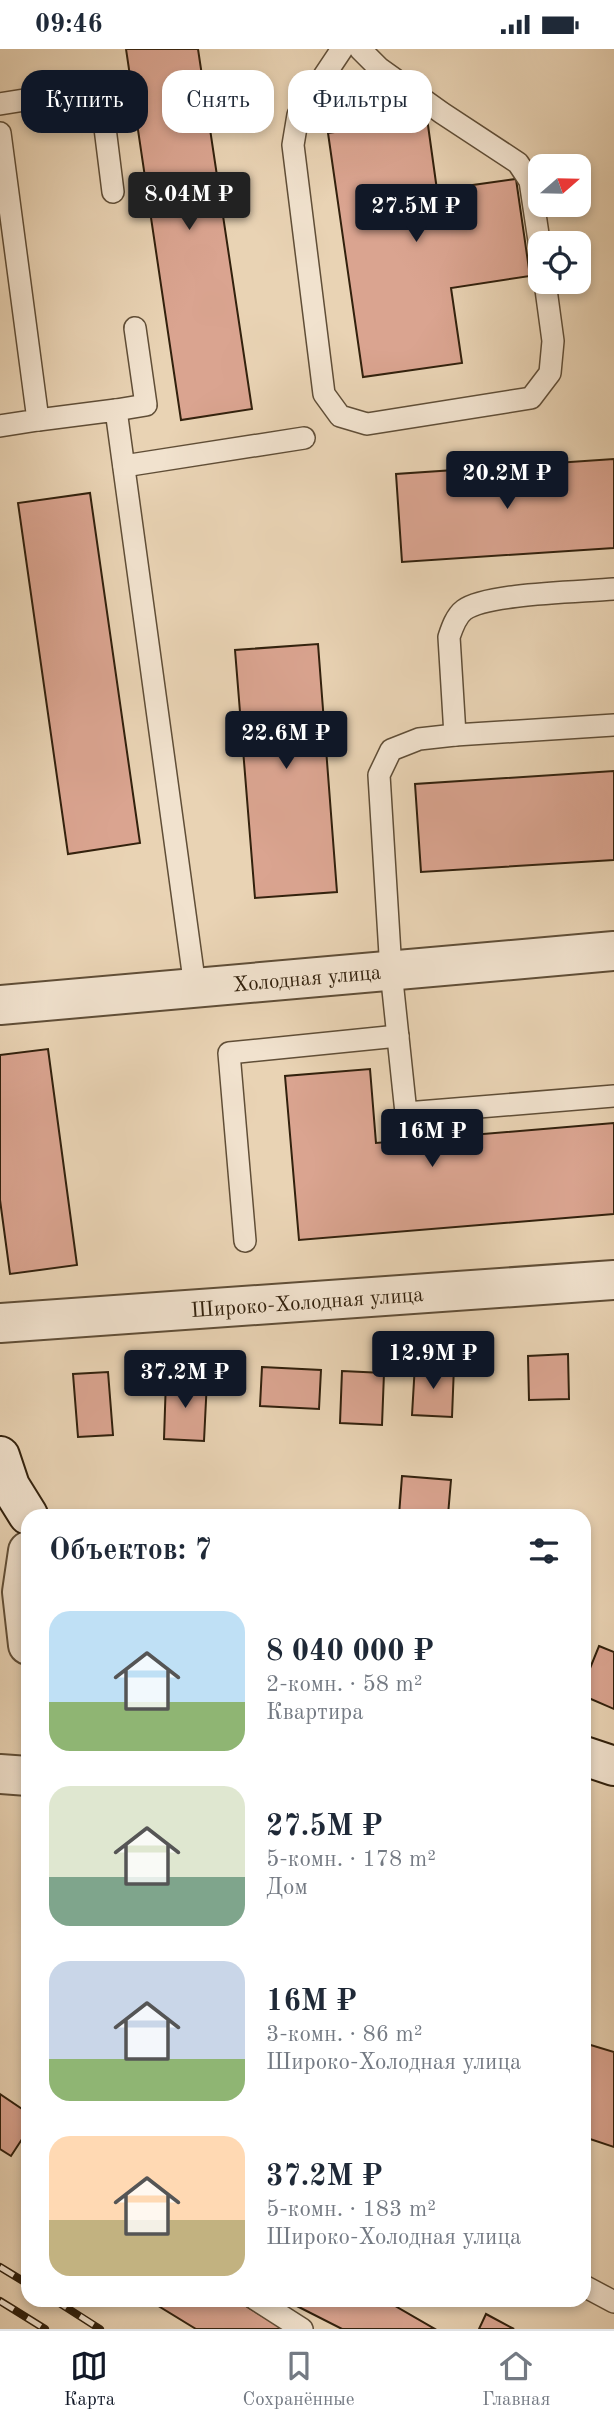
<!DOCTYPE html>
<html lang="ru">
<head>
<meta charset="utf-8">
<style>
	:root { --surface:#fff; --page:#f6f6f7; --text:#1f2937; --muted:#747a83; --line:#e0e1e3; --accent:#111827 }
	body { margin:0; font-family:"Old Standard TT",serif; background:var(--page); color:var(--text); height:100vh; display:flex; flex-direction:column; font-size:26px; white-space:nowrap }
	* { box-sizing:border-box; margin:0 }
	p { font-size:23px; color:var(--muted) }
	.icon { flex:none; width:38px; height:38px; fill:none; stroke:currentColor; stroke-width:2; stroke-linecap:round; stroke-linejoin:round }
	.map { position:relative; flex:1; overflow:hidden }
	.side { position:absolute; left:21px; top:1460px; width:570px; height:798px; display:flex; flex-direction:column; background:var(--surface); border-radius:21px; box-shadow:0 4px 10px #0003 }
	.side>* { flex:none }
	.banner { position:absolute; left:21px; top:21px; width:572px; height:63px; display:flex; gap:14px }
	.needle { width:46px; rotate:70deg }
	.fabs { position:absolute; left:528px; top:105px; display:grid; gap:14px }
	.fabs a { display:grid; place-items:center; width:63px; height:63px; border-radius:14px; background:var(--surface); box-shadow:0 4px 10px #0003; font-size:35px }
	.price { position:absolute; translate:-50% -60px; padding:0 16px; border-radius:7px; background:var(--accent); color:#fff; font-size:23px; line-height:46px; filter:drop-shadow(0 2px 4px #0008) }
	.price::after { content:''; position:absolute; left:50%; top:42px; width:21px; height:16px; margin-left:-10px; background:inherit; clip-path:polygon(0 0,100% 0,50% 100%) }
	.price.current { background:#222; color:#fff }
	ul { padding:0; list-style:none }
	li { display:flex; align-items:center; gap:21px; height:175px; padding:0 28px }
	li span { display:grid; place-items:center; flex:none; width:196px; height:140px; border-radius:21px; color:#555 }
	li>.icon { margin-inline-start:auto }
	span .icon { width:84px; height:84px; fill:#fffc; stroke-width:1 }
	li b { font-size:30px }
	h2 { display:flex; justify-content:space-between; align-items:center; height:84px; padding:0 28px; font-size:30px }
	.pill { padding:0 24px; border-radius:21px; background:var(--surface); box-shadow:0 4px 10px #0003; font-size:24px; line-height:63px }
	.pill.current { background:var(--accent); color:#fff }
	.status { display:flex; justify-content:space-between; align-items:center; height:49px; padding:0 35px; background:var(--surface); direction:ltr }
	.status svg { height:19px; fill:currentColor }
	.menu { display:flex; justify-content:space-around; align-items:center; height:98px; border-top:2px solid var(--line); background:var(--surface); font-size:19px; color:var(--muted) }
	.menu a { display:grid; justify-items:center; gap:4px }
	.menu .current { color:var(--accent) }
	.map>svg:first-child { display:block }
	.building { fill:#daa490; stroke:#32210d; stroke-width:2 }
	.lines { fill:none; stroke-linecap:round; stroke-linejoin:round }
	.lane-casing { stroke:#604e37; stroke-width:24 }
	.street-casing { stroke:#604e37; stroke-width:42 }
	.secondary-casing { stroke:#32210d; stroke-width:42 }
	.lane { stroke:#f1e2ce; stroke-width:21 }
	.street { stroke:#f1e2ce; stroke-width:38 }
	.secondary { stroke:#f1e2ce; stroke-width:38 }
	.rail-casing { stroke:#32210d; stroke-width:8 }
	.rail { stroke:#f1e2ce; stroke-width:5; stroke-dasharray:16; stroke-linecap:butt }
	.labels { text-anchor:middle; stroke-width:5; stroke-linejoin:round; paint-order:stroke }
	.street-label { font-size:21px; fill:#32210d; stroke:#f1e2ce }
</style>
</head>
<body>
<div class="status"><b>09:46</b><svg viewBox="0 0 49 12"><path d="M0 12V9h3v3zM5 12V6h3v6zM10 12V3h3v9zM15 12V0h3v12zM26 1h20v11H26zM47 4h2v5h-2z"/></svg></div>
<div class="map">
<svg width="614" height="2280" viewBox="0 0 614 2280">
	<rect width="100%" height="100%" fill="#e9d3b4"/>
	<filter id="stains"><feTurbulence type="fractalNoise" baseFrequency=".00286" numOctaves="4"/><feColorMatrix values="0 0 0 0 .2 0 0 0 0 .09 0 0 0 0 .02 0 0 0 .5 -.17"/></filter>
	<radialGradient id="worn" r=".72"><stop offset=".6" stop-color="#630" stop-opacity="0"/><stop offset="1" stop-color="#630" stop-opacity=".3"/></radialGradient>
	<g class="building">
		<polygon points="126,0 198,0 252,360 181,371"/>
		<polygon points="427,69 437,141 516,130 530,227 451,239 462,314 363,328 328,84"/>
		<polygon points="614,410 614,499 402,513 396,425"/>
		<polygon points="90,444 140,794 68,805 18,454"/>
		<polygon points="318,595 337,843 255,849 235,601"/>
		<polygon points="614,722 614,811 421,823 415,735"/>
		<polygon points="48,1000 77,1216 10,1225 0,1151 0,1006"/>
		<polygon points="370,1020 376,1094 614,1074 614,1165 299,1191 285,1027"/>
		<polygon points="568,1305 569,1350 529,1351 528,1307"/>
		<polygon points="415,1315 454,1317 452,1368 412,1366"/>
		<polygon points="262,1318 321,1321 319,1360 260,1357"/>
		<polygon points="342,1322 384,1324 382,1376 340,1374"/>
		<polygon points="108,1323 113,1386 78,1388 73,1325"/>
		<polygon points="166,1330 207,1331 204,1392 164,1390"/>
		<polygon points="402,1427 451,1431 448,1466 399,1466"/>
		<polygon points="599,1597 614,1603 614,1660 584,1647 584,1634"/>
		<polygon points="584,1994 614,2003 614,2098 584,2088"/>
		<polygon points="0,2045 28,2064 28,2081 11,2107 0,2100"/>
		<polygon points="147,2250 234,2250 284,2280 196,2280"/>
		<polygon points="283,2250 383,2250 435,2280 342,2280"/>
		<polygon points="486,2265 514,2280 479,2280"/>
	</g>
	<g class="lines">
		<defs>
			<g id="lane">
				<polyline points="342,0 298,66 293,96 324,345 340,367 367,375 531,349 550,324 553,292 545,233"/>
				<polyline points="360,0 379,19 442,64 518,114 530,132 541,205"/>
				<polyline points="0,55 100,39 113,143"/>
				<polyline points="0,84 38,371 0,377"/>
				<polyline points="116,361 146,356 135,279"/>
				<polyline points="38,371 116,361 195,938"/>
				<polyline points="124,417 304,389"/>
				<polyline points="614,676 455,686 419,690 391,701 379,726 391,922 406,1064 614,1047"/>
				<path d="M455 686 449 588C452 579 456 567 464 561 487 544 583 543 614 540"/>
				<polyline points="245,1192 229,1004 398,987"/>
				<polyline points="584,2237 614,2253"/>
				<polyline points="255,2250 302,2280"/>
			</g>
			<g id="street">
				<polyline points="0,956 614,902"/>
				<polyline points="0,1274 614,1231"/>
				<polyline points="28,1502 22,1543 28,1596"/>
				<polyline points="0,1725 28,1727"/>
			</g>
			<g id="secondary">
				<polyline points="0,1407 10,1437 28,1466"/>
				<polyline points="584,1707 614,1717"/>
			</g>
		</defs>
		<use href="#lane" class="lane-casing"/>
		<use href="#street" class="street-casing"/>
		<use href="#secondary" class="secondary-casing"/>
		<use href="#lane" class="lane"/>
		<use href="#street" class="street"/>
		<use href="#secondary" class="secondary"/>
		<defs>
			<g id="rail">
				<polyline points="0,2218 28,2235"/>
				<polyline points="53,2250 100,2280"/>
				<polyline points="0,2252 45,2280"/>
			</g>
		</defs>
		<use href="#rail" class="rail-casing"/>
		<use href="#rail" class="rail"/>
	</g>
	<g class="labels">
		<g class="street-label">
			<text transform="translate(307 929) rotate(-5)" y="7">Холодная улица</text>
			<text transform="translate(307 1253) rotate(-4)" y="7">Широко-Холодная улица</text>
		</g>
	</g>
	<rect width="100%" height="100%" filter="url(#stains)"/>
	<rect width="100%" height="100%" fill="url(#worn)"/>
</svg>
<div class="fabs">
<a><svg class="needle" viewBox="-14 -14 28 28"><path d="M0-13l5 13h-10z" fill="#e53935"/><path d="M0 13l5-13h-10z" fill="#747a83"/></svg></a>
<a><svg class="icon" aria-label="locate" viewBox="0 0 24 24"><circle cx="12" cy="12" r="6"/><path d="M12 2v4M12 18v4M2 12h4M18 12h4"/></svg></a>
</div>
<b class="price current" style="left:189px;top:183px">8.04M ₽</b>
<b class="price" style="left:416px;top:195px">27.5M ₽</b>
<b class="price" style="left:507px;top:462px">20.2M ₽</b>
<b class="price" style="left:286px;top:722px">22.6M ₽</b>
<b class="price" style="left:432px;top:1120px">16M ₽</b>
<b class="price" style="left:433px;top:1342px">12.9M ₽</b>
<b class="price" style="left:185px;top:1361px">37.2M ₽</b>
<div class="banner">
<a class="pill current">Купить</a>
<a class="pill">Снять</a>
<a class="pill">Фильтры</a>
</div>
<section class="side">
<h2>Объектов: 7<svg class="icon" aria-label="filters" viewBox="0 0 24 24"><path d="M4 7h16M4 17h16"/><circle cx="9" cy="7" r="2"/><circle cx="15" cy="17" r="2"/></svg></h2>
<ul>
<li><span style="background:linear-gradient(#bfe0f5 65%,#8fb573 0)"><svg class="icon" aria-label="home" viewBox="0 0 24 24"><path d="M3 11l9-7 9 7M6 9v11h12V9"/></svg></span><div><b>8 040 000 ₽</b><p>2-комн. · 58 m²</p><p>Квартира</p></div></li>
<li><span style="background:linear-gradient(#dfe7d0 65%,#7fa58c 0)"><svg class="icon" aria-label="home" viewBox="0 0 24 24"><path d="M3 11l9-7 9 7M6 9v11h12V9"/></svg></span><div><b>27.5M ₽</b><p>5-комн. · 178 m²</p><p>Дом</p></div></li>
<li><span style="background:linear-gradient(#c9d6e8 70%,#8fb573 0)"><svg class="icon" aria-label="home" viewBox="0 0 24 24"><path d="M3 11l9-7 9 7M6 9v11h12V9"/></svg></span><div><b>16M ₽</b><p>3-комн. · 86 m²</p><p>Широко-Холодная улица</p></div></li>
<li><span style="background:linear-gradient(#ffd9b3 60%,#c2b280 0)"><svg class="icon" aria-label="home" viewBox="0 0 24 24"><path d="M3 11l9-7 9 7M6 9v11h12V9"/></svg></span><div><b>37.2M ₽</b><p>5-комн. · 183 m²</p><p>Широко-Холодная улица</p></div></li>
</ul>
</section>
</div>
<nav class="menu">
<a class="current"><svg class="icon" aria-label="map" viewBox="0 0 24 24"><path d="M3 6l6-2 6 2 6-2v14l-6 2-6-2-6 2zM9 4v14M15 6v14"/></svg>Карта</a>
<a><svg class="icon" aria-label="saved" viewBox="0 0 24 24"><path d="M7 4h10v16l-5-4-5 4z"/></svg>Сохранённые</a>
<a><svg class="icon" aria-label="home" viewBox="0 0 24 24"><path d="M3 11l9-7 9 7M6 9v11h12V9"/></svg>Главная</a>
</nav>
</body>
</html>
